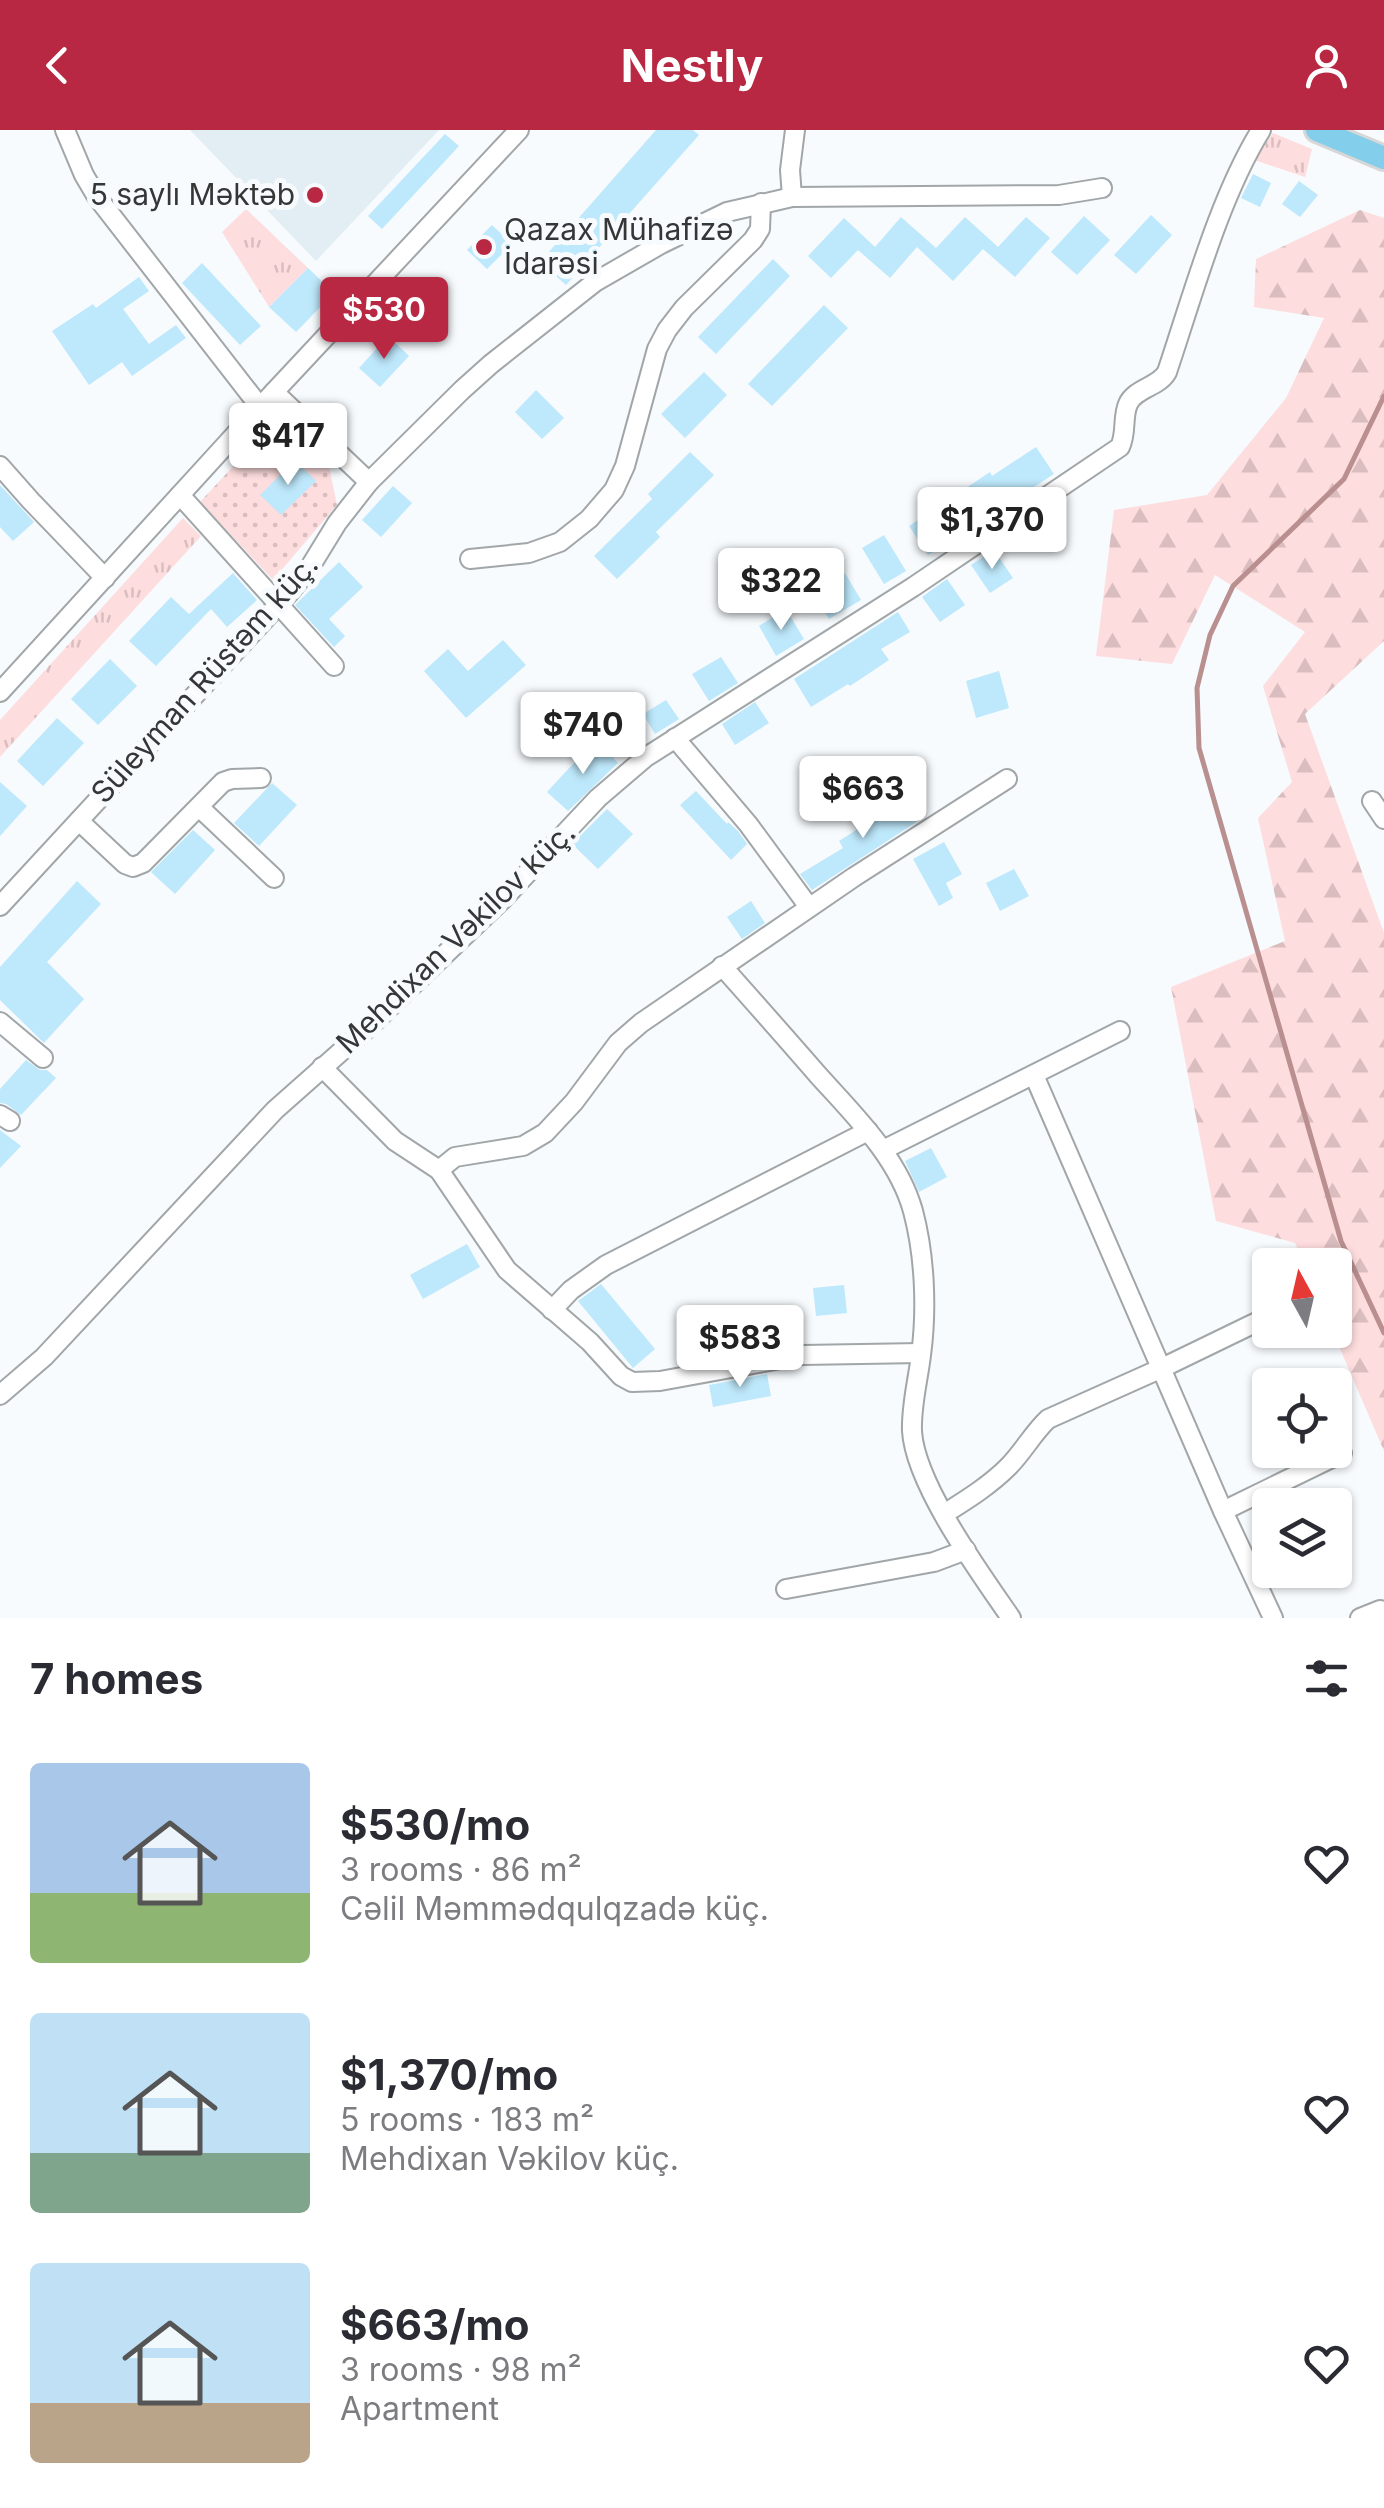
<!DOCTYPE html>
<html lang="en">
<head>
<meta charset="utf-8">
<style>
	:root { --surface:#fff; --page:#f2f2f3; --text:#2b2b33; --muted:#7c7c81; --accent:#b92842 }
	body { margin:0; font-family:Inter,sans-serif; background:var(--page); color:var(--text); height:100vh; display:flex; flex-direction:column; font-size:38px; white-space:nowrap }
	* { box-sizing:border-box; margin:0 }
	p { font-size:32px; color:var(--muted) }
	.icon { flex:none; width:55px; height:55px; fill:none; stroke:currentColor; stroke-width:2; stroke-linecap:round; stroke-linejoin:round }
	.map { position:relative; height:1488px; overflow:hidden }
	.side { display:flex; flex-direction:column; background:var(--surface); flex:1 }
	.side>* { flex:none }
	.needle { width:65px; rotate:352deg }
	.fabs { position:absolute; left:1252px; top:1118px; display:grid; gap:20px }
	.fabs a { display:grid; place-items:center; width:100px; height:100px; border-radius:10px; background:var(--surface); box-shadow:0 2px 8px #0004; font-size:50px }
	.price { position:absolute; translate:-50% -85px; padding:0 22px; border-radius:10px; background:#fff; color:#222; font-size:32px; line-height:65px; filter:drop-shadow(0 2px 5px #0008) }
	.price::after { content:''; position:absolute; left:50%; top:60px; width:30px; height:22px; margin-left:-15px; background:inherit; clip-path:polygon(0 0,100% 0,50% 100%) }
	.price.selected { background:var(--accent); color:#fff }
	ul { padding:0; list-style:none }
	li { display:flex; align-items:center; gap:30px; height:250px; padding:0 30px }
	li span { display:grid; place-items:center; flex:none; width:280px; height:200px; border-radius:10px; color:#555 }
	li>.icon { margin-inline-start:auto }
	span .icon { width:120px; height:120px; fill:#fffc; stroke-width:1 }
	li b { font-size:42px }
	h2 { display:flex; justify-content:space-between; align-items:center; height:120px; padding:0 30px; font-size:42px }
	header { display:flex; justify-content:space-between; align-items:center; height:130px; padding:0 30px; background:var(--accent); color:#fff; font-size:45px; font-weight:700 }
	.map>svg:first-child { display:block }
	.built { fill:#e2eef4 }
	.grass { fill:url(#grass-tufts) }
	.forest { fill:url(#forest-firs) }
	.park { fill:url(#park-dots) }
	.lines { fill:none; stroke-linecap:round; stroke-linejoin:round }
	.stream { stroke:#b98f90; stroke-width:5 }
	.building { fill:#bee8fb }
	.minor-casing { stroke:#a1a6a8; stroke-width:22 }
	.major-casing { stroke:#d7d7d7; stroke-width:28 }
	.minor { stroke:#fff; stroke-width:18 }
	.major { stroke:#83ceea; stroke-width:22 }
	.poi-dot { fill:#b92842; stroke:#f7fbfe; stroke-width:4 }
	.labels { text-anchor:middle; stroke-width:10; stroke-linejoin:round; paint-order:stroke }
	.poi-label { font-size:30px; fill:#353737; stroke:#f7fbfe; text-anchor:end }
	.street-label { font-size:30px; fill:#353737; stroke:#f7fbfe }
</style>
</head>
<body>
<header><svg class="icon" aria-label="back" viewBox="0 0 24 24"><path d="M15 5l-7 7 7 7"/></svg>Nestly<svg class="icon" aria-label="person" viewBox="0 0 24 24"><circle cx="12" cy="8" r="4"/><path d="M4 21q1-7 8-7t8 7"/></svg></header>
<div class="map">
<svg width="1384" height="1488" viewBox="0 0 1384 1488">
	<defs>
		<pattern id="grass-tufts" width="24" height="20" patternUnits="userSpaceOnUse" patternTransform="scale(2.5)"><rect width="24" height="20" fill="#feddde"/><path d="M3 7l-1-3M5 7V3M7 7l1-3M15 17l-1-3M17 17v-4M19 17l1-3" fill="none" stroke="#dabebf"/></pattern>
		<pattern id="forest-firs" width="22" height="20" patternUnits="userSpaceOnUse" patternTransform="scale(2.5)"><rect width="22" height="20" fill="#feddde"/><path d="M5 1l3.5 6h-7zM16 11l3.5 6h-7z" fill="#dabebf"/></pattern>
		<pattern id="park-dots" width="8" height="8" patternUnits="userSpaceOnUse" patternTransform="scale(2.5)"><rect width="8" height="8" fill="#feddde"/><path d="M2 2h.1M6 6h.1" fill="none" stroke="#dabebf" stroke-width="1.8" stroke-linecap="round"/></pattern>
	</defs>
	<rect width="100%" height="100%" fill="#f7fbfe"/>
	<polygon class="built" points="190,0 439,0 316,131"/>
	<g class="grass">
		<polygon points="1273,3 1312,19 1305,47 1254,30"/>
		<polygon points="246,79 308,138 269,177 222,102"/>
		<polygon points="183,388 201,406 0,627 0,590"/>
	</g>
	<polygon class="forest" points="1360,80 1384,88 1384,511 1305,584 1384,803 1384,1321 1332,1200 1335,1200 1335,1135 1305,1135 1295,1113 1216,1091 1171,857 1285,811 1258,688 1292,652 1263,556 1305,502 1215,445 1172,534 1096,526 1114,380 1207,365 1286,268 1324,188 1254,177 1256,129"/>
	<polygon class="park" points="278,288 328,332 337,375 273,450 200,372"/>
	<g class="lines">
		<polyline class="stream" points="1384,266 1344,349 1233,456 1210,505 1197,558 1199,618 1341,1111 1384,1203"/>
	</g>
	<g class="building">
		<polygon points="656,0 693,0 699,5 566,155 540,132"/>
		<polygon points="445,4 459,16 382,99 368,86"/>
		<polygon points="1253,44 1271,53 1260,77 1241,68"/>
		<polygon points="1299,51 1318,65 1300,87 1282,74"/>
		<polygon points="1151,85 1172,105 1136,144 1114,125"/>
		<polygon points="1084,86 1110,110 1077,145 1051,122"/>
		<polygon points="901,87 936,118 965,87 998,117 1026,87 1050,108 1015,147 983,119 953,151 917,117 890,148 858,120 831,148 808,126 844,88 875,117"/>
		<polygon points="492,95 512,114 487,139 467,120"/>
		<polygon points="773,129 790,146 716,224 698,207"/>
		<polygon points="202,133 261,196 240,215 182,153"/>
		<polygon points="308,138 334,163 296,202 269,177"/>
		<polygon points="139,147 149,161 123,179 149,214 176,195 186,208 132,246 122,232 89,255 52,201 93,174 96,178"/>
		<polygon points="824,175 848,198 772,276 748,254"/>
		<polygon points="388,206 409,226 380,257 359,238"/>
		<polygon points="704,242 727,265 685,308 661,284"/>
		<polygon points="536,260 564,288 542,309 515,282"/>
		<polygon points="1036,317 1054,344 928,425 909,396 990,342 992,346"/>
		<polygon points="690,322 714,345 656,402 660,407 617,449 594,426 652,369 648,364"/>
		<polygon points="295,330 316,351 281,385 260,365"/>
		<polygon points="0,355 34,392 13,411 0,397"/>
		<polygon points="393,356 412,373 381,407 362,390"/>
		<polygon points="884,405 906,441 884,454 862,418"/>
		<polygon points="994,420 1013,448 990,463 971,435"/>
		<polygon points="339,432 363,457 329,489 345,506 334,517 295,475"/>
		<polygon points="233,443 257,470 227,497 211,479 156,536 129,511 171,467 189,484"/>
		<polygon points="845,443 861,470 829,489 813,462"/>
		<polygon points="947,449 965,475 940,492 922,467"/>
		<polygon points="786,479 804,509 776,526 759,496"/>
		<polygon points="898,482 910,502 881,519 889,530 850,556 848,554 811,577 794,549"/>
		<polygon points="503,510 526,535 466,588 424,541 448,519 468,541"/>
		<polygon points="721,527 738,553 709,571 692,544"/>
		<polygon points="110,529 137,556 98,595 71,569"/>
		<polygon points="999,541 1009,578 976,588 966,551"/>
		<polygon points="666,570 679,589 655,604 643,584"/>
		<polygon points="755,572 769,593 735,615 722,594"/>
		<polygon points="57,588 84,613 43,656 17,631"/>
		<polygon points="599,612 618,633 568,681 547,662 570,637"/>
		<polygon points="0,652 27,676 0,706"/>
		<polygon points="272,653 297,675 259,716 234,693"/>
		<polygon points="696,661 727,694 728,692 738,701 747,714 731,730 680,675"/>
		<polygon points="902,665 918,691 812,760 800,744 843,718 839,711 875,688 872,684"/>
		<polygon points="607,679 633,704 598,739 572,714"/>
		<polygon points="193,700 215,720 175,764 151,742"/>
		<polygon points="944,712 962,744 946,753 953,768 939,776 913,729"/>
		<polygon points="1014,739 1029,766 1000,781 986,753"/>
		<polygon points="77,751 101,774 47,832 84,869 44,913 0,870 0,837"/>
		<polygon points="751,771 765,793 742,809 727,787"/>
		<polygon points="26,930 40,940 47,940 56,948 21,985 6,974 0,973 0,959"/>
		<polygon points="0,1000 21,1016 0,1038"/>
		<polygon points="931,1018 947,1047 919,1062 905,1031"/>
		<polygon points="467,1114 480,1137 423,1169 410,1145"/>
		<polygon points="601,1154 655,1219 633,1238 578,1171"/>
		<polygon points="844,1155 847,1183 816,1186 813,1158"/>
		<polygon points="767,1244 771,1266 713,1277 709,1255"/>
	</g>
	<g class="lines">
		<defs>
			<g id="minor">
				<polyline points="65,0 84,45 97,67 260,277"/>
				<polyline points="792,67 790,40 795,0"/>
				<polyline points="274,262 369,352"/>
				<polyline points="0,336 31,371 105,448"/>
				<polyline points="180,365 334,536"/>
				<polyline points="470,429 529,423 560,412 589,389 614,360 625,336 657,219 667,200 684,178 753,110 760,99 761,73"/>
				<polyline points="0,562 274,262 519,0"/>
				<polyline points="675,608 748,694 809,777"/>
				<polyline points="1372,671 1384,689"/>
				<polyline points="199,677 274,748"/>
				<polyline points="79,691 125,734 133,737 143,733 223,652 232,649 261,648"/>
				<polyline points="0,776 290,462 310,437 337,393 369,352 462,260 491,234 595,152 661,114 727,82 792,67 1059,65 1102,58"/>
				<path d="M722 836C754 872 786 908 818 945 854 985 898 1027 913 1081 925 1126 927 1180 921 1225 918 1250 911 1276 912 1301 915 1354 980 1443 1011 1488"/>
				<polyline points="0,892 43,928"/>
				<polyline points="322,937 395,1011 439,1040 507,1140 590,1212 621,1246 632,1252 660,1251 802,1225 921,1223"/>
				<polyline points="1034,945 1223,1381 1273,1488"/>
				<polyline points="0,985 10,991"/>
				<polyline points="883,1020 1120,901"/>
				<polyline points="439,1040 455,1027 523,1016 545,1003 574,972 618,913 641,893 854,747 1007,649"/>
				<polyline points="552,1180 571,1160 606,1135 868,1001"/>
				<path d="M0 1265 44 1227 275 980 371 895 504 768 598 668 646 627 913 457 1120 317C1127 302 1122 288 1128 274 1135 258 1159 257 1167 242 1193 165 1219 68 1261 0"/>
				<polyline points="1223,1381 1342,1323"/>
				<path d="M944 1384C966 1370 989 1356 1008 1337 1023 1322 1033 1303 1048 1289L1162 1238 1259 1191"/>
				<polyline points="786,1459 934,1432 966,1420"/>
				<polyline points="1360,1488 1380,1480 1384,1481"/>
			</g>
			<polyline id="major" points="1317,0 1384,28"/>
		</defs>
		<use href="#minor" class="minor-casing"/>
		<use href="#major" class="major-casing"/>
		<use href="#minor" class="minor"/>
		<use href="#major" class="major"/>
	</g>
	<g class="poi-dot">
		<circle cx="315" cy="65" r="10"/>
		<circle cx="484" cy="117" r="10"/>
	</g>
	<g class="labels">
		<g class="poi-label">
			<text x="295" y="75">5 saylı Məktəb</text>
			<text x="504" y="110" text-anchor="start">Qazax Mühafizə<tspan x="504" dy="34">İdarəsi</tspan></text>
		</g>
		<g class="street-label">
			<text transform="translate(205 549) rotate(-48)" y="10">Süleyman Rüstəm küç.</text>
			<text transform="translate(456 808) rotate(-44)" y="10">Mehdixan Vəkilov küç.</text>
		</g>
	</g>
</svg>
<div class="fabs">
<a><svg class="needle" viewBox="-14 -14 28 28"><path d="M0-13l5 13h-10z" fill="#e53935"/><path d="M0 13l5-13h-10z" fill="#7c7c81"/></svg></a>
<a><svg class="icon" aria-label="locate" viewBox="0 0 24 24"><circle cx="12" cy="12" r="6"/><path d="M12 2v4M12 18v4M2 12h4M18 12h4"/></svg></a>
<a><svg class="icon" aria-label="layers" viewBox="0 0 24 24"><path d="M12 4l9 5-9 5-9-5zM3 14l9 5 9-5"/></svg></a>
</div>
<b class="price selected" style="left:384px;top:232px">$530</b>
<b class="price" style="left:288px;top:358px">$417</b>
<b class="price" style="left:992px;top:442px">$1,370</b>
<b class="price" style="left:781px;top:503px">$322</b>
<b class="price" style="left:583px;top:647px">$740</b>
<b class="price" style="left:863px;top:711px">$663</b>
<b class="price" style="left:740px;top:1260px">$583</b>
</div>
<section class="side">
<h2>7 homes<svg class="icon" aria-label="filters" viewBox="0 0 24 24"><path d="M4 7h16M4 17h16"/><circle cx="9" cy="7" r="2"/><circle cx="15" cy="17" r="2"/></svg></h2>
<ul>
<li><span style="background:linear-gradient(#a9c7e8 65%,#8fb573 0)"><svg class="icon" aria-label="home" viewBox="0 0 24 24"><path d="M3 11l9-7 9 7M6 9v11h12V9"/></svg></span><div><b>$530/mo</b><p>3 rooms · 86 m²</p><p>Cəlil Məmmədqulqzadə küç.</p></div><svg class="icon" aria-label="heart" viewBox="0 0 24 24"><path d="M12 20l-8-8c-3-5 5-10 8-4 3-6 11-1 8 4z"/></svg></li>
<li><span style="background:linear-gradient(#bfe0f5 70%,#7fa58c 0)"><svg class="icon" aria-label="home" viewBox="0 0 24 24"><path d="M3 11l9-7 9 7M6 9v11h12V9"/></svg></span><div><b>$1,370/mo</b><p>5 rooms · 183 m²</p><p>Mehdixan Vəkilov küç.</p></div><svg class="icon" aria-label="heart" viewBox="0 0 24 24"><path d="M12 20l-8-8c-3-5 5-10 8-4 3-6 11-1 8 4z"/></svg></li>
<li><span style="background:linear-gradient(#bfe0f5 70%,#b9a48a 0)"><svg class="icon" aria-label="home" viewBox="0 0 24 24"><path d="M3 11l9-7 9 7M6 9v11h12V9"/></svg></span><div><b>$663/mo</b><p>3 rooms · 98 m²</p><p>Apartment</p></div><svg class="icon" aria-label="heart" viewBox="0 0 24 24"><path d="M12 20l-8-8c-3-5 5-10 8-4 3-6 11-1 8 4z"/></svg></li>
</ul>
</section>
</body>
</html>
